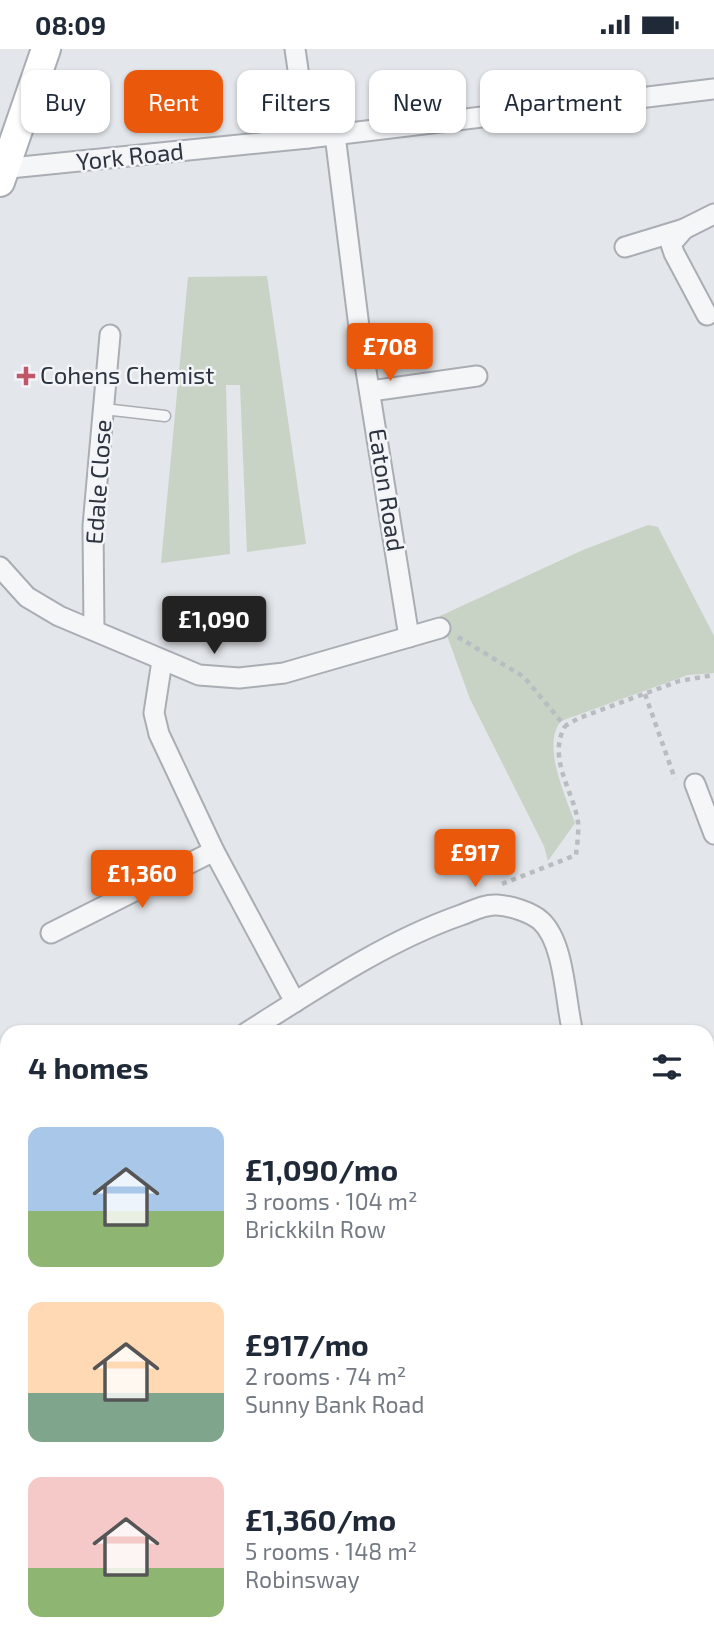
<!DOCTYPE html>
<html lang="en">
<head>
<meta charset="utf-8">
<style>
	:root { --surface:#fff; --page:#f2f2f3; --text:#1f2937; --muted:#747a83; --accent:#ea580c }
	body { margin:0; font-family:"Exo 2",sans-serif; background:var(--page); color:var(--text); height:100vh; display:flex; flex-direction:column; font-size:26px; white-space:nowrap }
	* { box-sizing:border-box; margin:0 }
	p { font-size:23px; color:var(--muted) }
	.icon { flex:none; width:38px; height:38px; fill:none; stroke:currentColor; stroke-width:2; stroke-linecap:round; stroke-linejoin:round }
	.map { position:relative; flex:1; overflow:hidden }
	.drawer { position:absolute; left:0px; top:976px; width:714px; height:625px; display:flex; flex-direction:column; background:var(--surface); border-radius:21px 21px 0 0; box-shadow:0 2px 5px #0004 }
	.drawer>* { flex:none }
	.top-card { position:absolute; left:21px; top:21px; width:672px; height:63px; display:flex; gap:14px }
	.price { position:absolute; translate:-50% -60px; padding:0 16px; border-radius:7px; background:var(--accent); color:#fff; font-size:23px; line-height:46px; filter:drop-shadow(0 2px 4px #0008) }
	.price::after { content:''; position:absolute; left:50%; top:42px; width:21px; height:16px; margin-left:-10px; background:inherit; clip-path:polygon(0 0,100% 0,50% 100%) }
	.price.active { background:#222; color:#fff }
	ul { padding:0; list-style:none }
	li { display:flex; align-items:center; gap:21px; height:175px; padding:0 28px }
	li span { display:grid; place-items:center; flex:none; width:196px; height:140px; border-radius:14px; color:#555 }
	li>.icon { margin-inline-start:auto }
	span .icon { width:84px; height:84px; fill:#fffc; stroke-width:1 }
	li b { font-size:30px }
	h2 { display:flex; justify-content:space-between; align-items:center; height:84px; padding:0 28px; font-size:30px }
	.tag { padding:0 24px; border-radius:14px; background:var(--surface); box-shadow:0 2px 5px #0004; font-size:24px; line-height:63px }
	.tag.active { background:var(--accent); color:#fff }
	.status { display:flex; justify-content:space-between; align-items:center; height:49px; padding:0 35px; background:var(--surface); direction:ltr }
	.status svg { height:19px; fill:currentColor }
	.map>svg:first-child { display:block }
	.green { fill:#c8d2c5 }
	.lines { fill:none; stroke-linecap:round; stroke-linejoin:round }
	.lane-casing { stroke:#a9adb4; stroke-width:13 }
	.street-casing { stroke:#a9adb4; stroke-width:23 }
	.secondary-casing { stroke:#a9adb4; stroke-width:32 }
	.path { stroke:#b9bcc1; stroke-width:4.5; stroke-dasharray:5 5; stroke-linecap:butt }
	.lane { stroke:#f5f6f8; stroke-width:10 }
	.street { stroke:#f5f6f8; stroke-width:19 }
	.secondary { stroke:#fff; stroke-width:28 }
	.poi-dot { fill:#c05767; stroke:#f2f4f7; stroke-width:2.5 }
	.labels { text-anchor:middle; stroke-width:5; stroke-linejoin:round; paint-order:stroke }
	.street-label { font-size:24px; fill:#2d3440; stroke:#f2f4f7 }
	.poi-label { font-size:24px; fill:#2d3440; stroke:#f2f4f7; text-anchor:start }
</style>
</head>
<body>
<div class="status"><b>08:09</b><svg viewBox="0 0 49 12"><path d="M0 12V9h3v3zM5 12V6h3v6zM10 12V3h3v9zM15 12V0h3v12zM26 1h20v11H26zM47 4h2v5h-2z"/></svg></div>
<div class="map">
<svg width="714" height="1601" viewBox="0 0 714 1601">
	<rect width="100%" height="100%" fill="#e3e6ea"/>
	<g class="green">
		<polygon points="267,227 306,495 247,503 240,336 226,336 230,505 161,514 188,228"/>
		<path d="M648 476 658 478 714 587V624L688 626 561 672C541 696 566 748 575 774L548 812 544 797 470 650 440 567 583 501Z"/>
		<polygon points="0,1420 7,1426 7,1594 31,1594 27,1601 0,1601"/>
		<polygon points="714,1448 714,1601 532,1601 531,1594 707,1594 707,1449"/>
	</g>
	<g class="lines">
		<defs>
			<polyline id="lane" points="104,360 165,367"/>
			<g id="street">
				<polyline points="295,0 308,89"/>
				<polyline points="335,86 359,278 409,588"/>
				<polyline points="0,120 308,89 714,40"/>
				<polyline points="684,180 671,195 674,204 707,266"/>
				<polyline points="625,198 684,180 714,165"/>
				<polyline points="371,342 477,327"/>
				<polyline points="0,518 27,548 59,567 199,626 239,629 284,624 440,579"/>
				<polyline points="94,581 93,477 110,286"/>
				<polyline points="162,612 154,664 159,685 214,802 295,953"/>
				<polyline points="695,735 714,785"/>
				<polyline points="51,884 214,802"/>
				<path d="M246 984C314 941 384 893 461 866 472 862 485 855 497 856 511 857 531 863 541 872 565 894 565 953 573 984"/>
				<polyline points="707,1196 714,1192"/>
			</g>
			<polyline id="secondary" points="0,133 46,0"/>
		</defs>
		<use href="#lane" class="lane-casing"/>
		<use href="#street" class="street-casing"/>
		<use href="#secondary" class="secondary-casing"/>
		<g class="path">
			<polyline points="458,588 524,628 565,677 579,669 679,632 714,626"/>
			<polyline points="645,645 675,730"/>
			<path d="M502 835 576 806C577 796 579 783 578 773 573 740 547 710 565 677"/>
			<polyline points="0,1137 7,1132"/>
			<polyline points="0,1160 7,1140"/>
			<polyline points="0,1204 7,1214"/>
		</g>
		<use href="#lane" class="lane"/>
		<use href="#street" class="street"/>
		<use href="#secondary" class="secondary"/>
	</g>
	<path class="poi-dot" d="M22.5 316.5h7v7h7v7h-7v7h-7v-7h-7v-7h7z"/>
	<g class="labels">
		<g class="street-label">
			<text transform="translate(130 108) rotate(-6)" y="8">York Road</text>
			<text transform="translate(99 433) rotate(-86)" y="8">Edale Close</text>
			<text transform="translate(386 441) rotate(81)" y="8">Eaton Road</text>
		</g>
		<g class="poi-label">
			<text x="40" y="335">Cohens Chemist</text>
		</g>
	</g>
</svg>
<b class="price" style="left:390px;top:334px">£708</b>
<b class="price active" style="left:214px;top:607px">£1,090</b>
<b class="price" style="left:475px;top:840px">£917</b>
<b class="price" style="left:142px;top:861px">£1,360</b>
<div class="top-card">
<a class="tag">Buy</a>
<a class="tag active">Rent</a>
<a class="tag">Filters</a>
<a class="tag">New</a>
<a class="tag">Apartment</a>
</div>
<section class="drawer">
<h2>4 homes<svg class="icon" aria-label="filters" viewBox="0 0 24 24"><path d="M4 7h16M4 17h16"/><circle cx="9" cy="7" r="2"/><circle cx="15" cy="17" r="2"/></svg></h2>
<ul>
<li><span style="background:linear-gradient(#a9c7e8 60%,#8fb573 0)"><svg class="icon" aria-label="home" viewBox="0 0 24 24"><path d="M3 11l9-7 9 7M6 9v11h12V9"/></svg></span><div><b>£1,090/mo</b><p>3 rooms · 104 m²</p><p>Brickkiln Row</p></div></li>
<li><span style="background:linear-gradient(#ffd9b3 65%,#7fa58c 0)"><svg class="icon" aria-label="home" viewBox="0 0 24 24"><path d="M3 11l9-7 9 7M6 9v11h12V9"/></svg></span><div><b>£917/mo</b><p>2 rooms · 74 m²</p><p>Sunny Bank Road</p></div></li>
<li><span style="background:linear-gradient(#f6c9c9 65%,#8fb573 0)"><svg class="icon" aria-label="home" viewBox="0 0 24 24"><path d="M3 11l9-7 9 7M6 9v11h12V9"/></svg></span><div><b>£1,360/mo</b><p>5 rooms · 148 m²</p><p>Robinsway</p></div></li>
</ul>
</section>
</div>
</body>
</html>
